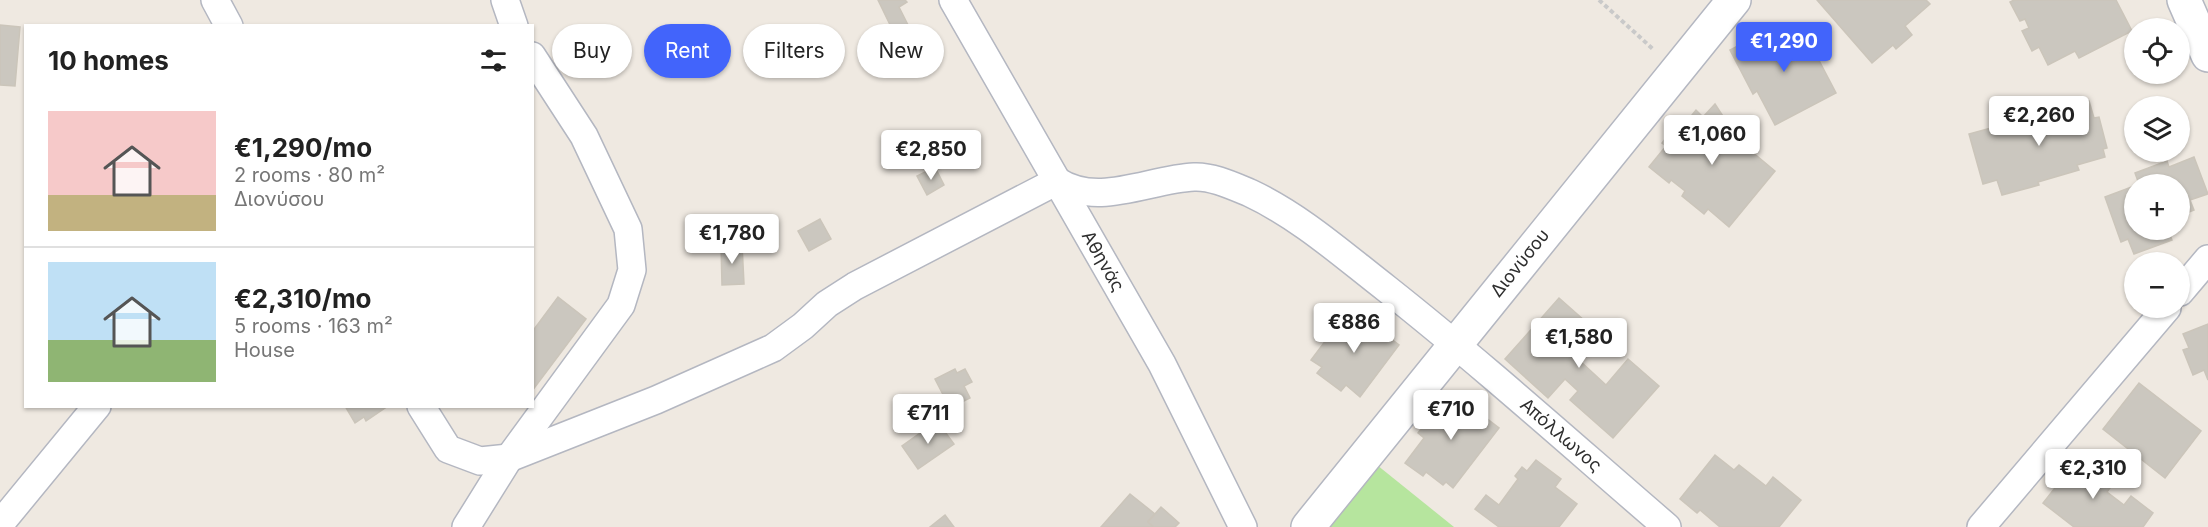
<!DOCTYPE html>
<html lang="en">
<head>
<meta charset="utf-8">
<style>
	:root { --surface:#fff; --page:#f6f6f6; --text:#222; --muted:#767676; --line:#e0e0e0; --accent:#4264fb }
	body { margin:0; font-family:Inter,sans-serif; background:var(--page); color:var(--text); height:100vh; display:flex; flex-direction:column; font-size:22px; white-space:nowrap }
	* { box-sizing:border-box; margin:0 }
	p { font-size:20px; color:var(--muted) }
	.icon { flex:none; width:33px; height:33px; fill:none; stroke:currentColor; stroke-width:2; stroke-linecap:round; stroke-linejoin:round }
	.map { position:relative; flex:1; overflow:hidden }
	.sheet { position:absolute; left:24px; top:24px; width:510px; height:384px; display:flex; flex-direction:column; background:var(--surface); border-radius:0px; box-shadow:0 2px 4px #0004 }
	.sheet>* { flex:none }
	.top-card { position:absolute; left:552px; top:24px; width:570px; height:54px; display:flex; gap:12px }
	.controls { position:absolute; left:2124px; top:18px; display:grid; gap:12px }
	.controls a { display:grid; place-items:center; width:66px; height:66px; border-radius:50%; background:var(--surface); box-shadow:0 2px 4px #0004; font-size:30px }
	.price { position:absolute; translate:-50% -51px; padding:0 14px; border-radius:6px; background:#fff; color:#222; font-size:20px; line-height:39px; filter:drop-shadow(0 2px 3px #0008) }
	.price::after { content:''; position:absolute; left:50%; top:36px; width:18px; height:14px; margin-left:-9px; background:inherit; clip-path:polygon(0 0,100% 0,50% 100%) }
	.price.active { background:var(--accent); color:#fff }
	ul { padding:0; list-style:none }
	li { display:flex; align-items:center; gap:18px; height:150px; padding:0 24px }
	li+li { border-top:2px solid var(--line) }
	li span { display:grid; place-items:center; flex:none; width:168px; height:120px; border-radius:0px; color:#555 }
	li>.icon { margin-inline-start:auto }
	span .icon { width:72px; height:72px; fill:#fffc; stroke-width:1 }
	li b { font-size:26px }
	h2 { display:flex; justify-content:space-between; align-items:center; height:72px; padding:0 24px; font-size:26px }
	.chip { padding:0 21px; border-radius:27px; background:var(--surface); box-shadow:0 2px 4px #0004; font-size:21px; line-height:54px }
	.chip.active { background:var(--accent); color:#fff }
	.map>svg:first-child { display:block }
	.green { fill:#b6e59e }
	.building { fill:#cbc7bf; stroke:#cbc5ba; stroke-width:1.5 }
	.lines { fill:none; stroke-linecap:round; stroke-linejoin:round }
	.minor-casing { stroke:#b4b7c1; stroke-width:30 }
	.tertiary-casing { stroke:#b4b7c1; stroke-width:36 }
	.path { stroke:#c9c9c9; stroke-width:4; stroke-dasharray:4.5 3; stroke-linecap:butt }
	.minor { stroke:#fff; stroke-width:27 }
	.tertiary { stroke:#fff; stroke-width:33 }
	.labels { text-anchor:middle; stroke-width:5; stroke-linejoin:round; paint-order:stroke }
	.street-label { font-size:18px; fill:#2e2e2e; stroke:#fff }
</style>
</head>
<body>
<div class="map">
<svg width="2208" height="527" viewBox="0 0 2208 527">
	<rect width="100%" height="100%" fill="#efe9e1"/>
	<polygon class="green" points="1377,465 1454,527 1325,527"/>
	<g class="building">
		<polygon points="878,0 905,0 907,2 899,7 909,27 895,35"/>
		<polygon points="1817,0 1926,0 1930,4 1905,26 1912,35 1896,49 1893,45 1872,63"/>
		<polygon points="2014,0 2116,0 2132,31 2079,58 2075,51 2048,65 2039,47 2032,51 2022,31 2029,28 2025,19 2020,21 2010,2"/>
		<polygon points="0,25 20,27 15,86 0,85"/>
		<polygon points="1801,26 1836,93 1775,125 1757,91 1753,94 1730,50 1766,31 1772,41"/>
		<polygon points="2089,101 2094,118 2099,117 2107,148 2103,149 2105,157 2077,165 2079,170 2038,182 2039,185 2002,195 1997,180 1983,184 1969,134 2031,117 2030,114 2068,103 2069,107"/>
		<polygon points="1715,104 1739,141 1775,171 1729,227 1708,209 1704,214 1682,196 1685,191 1671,180 1669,183 1649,167 1666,146 1662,143 1674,127 1679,131 1696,110 1703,117"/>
		<polygon points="2194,157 2208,194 2190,200 2194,210 2181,215 2183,222 2180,223 2180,184 2137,184 2139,184 2135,173 2167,161 2169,167"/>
		<polygon points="935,167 944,185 927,195 917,176"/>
		<polygon points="2134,186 2134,230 2168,230 2172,240 2134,254 2128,239 2121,242 2105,197"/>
		<polygon points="820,219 831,239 809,251 798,231"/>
		<polygon points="742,244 744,284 722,285 721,245"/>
		<polygon points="558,297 586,319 532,391 532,332"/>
		<polygon points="1559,298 1602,336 1580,361 1606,385 1628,359 1659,386 1613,438 1570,400 1578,391 1565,379 1548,398 1505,359"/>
		<polygon points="1350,308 1399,345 1360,397 1346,385 1341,391 1317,373 1322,367 1311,360"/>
		<polygon points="2208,324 2208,380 2204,370 2193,375 2183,350 2189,348 2183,334"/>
		<polygon points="955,369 957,373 965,369 972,382 964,386 970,398 950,408 935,379"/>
		<polygon points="2139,383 2201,431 2165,478 2103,429"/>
		<polygon points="1452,392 1499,428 1453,488 1446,482 1443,485 1426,472 1423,476 1405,463 1424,438 1418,433"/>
		<polygon points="345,406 388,406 366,421 364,417 355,423"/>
		<polygon points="937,421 954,444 918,469 902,446"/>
		<polygon points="2081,454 2115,481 2107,492 2124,505 2131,496 2153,513 2143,527 2074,527 2043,503 2062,479 2058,476 2067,465 2070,468"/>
		<polygon points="1715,455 1734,470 1739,465 1766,486 1773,477 1801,500 1779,527 1720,527 1700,510 1697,513 1680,499"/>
		<polygon points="1536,460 1561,479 1555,487 1577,504 1559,527 1499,527 1475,509 1486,495 1499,505 1518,479 1515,476 1522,467 1527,471"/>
		<polygon points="1130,494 1155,514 1148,522 1154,527 1101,527"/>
		<polygon points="1161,507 1179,523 1175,527 1154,527 1148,522"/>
		<polygon points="945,515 954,527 930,527"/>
	</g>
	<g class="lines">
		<defs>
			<g id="minor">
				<polyline points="215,0 229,26"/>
				<polyline points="505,0 514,26"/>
				<polyline points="953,0 1162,364 1243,527"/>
				<polyline points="2180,292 2208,259"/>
				<path d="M421 406 448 449 480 461 509 458 656 400 773 348 803 326 827 304 855 286 1057 181C1098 208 1149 179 1194 177 1212 176 1233 186 1250 193 1301 217 1343 255 1387 289 1483 365 1574 447 1667 527"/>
				<polyline points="0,524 97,406"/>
				<polyline points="466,527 509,458 621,305 632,270 628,229 584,136 532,56"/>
				<polyline points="1981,527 2167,308"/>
			</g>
			<g id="tertiary">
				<polyline points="2184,0 2208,55"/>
				<polyline points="1308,527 1734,0"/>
			</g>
		</defs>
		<use href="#minor" class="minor-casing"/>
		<use href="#tertiary" class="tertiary-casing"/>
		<polyline class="path" points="1599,0 1654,50"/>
		<use href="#minor" class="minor"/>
		<use href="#tertiary" class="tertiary"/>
	</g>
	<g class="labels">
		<g class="street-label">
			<text transform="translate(1103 261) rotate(60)" y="6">Αθηνάς</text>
			<text transform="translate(1520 263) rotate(-51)" y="6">Διονύσου</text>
			<text transform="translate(1561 435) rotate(41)" y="6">Απόλλωνος</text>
		</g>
	</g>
</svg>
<div class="controls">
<a><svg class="icon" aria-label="locate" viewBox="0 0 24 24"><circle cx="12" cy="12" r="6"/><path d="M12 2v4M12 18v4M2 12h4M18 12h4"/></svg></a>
<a><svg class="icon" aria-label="layers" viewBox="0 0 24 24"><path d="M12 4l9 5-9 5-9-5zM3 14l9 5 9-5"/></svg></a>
<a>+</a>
<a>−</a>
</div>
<b class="price active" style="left:1784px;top:73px">€1,290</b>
<b class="price" style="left:2039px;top:147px">€2,260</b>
<b class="price" style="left:1712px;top:166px">€1,060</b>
<b class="price" style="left:931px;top:181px">€2,850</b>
<b class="price" style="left:732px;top:265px">€1,780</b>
<b class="price" style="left:1354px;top:354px">€886</b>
<b class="price" style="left:1579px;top:369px">€1,580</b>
<b class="price" style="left:1451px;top:441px">€710</b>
<b class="price" style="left:928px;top:445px">€711</b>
<b class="price" style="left:2093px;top:500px">€2,310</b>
<div class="top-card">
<a class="chip">Buy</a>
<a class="chip active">Rent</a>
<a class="chip">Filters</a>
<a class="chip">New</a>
</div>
<section class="sheet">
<h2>10 homes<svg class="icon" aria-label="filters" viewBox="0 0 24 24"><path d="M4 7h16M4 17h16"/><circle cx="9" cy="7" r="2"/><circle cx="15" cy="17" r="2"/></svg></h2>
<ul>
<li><span style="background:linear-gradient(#f6c9c9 70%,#c2b280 0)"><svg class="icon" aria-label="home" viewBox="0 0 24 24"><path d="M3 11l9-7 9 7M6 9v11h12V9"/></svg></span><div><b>€1,290/mo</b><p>2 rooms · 80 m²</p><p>Διονύσου</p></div></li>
<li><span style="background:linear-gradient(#bfe0f5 65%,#8fb573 0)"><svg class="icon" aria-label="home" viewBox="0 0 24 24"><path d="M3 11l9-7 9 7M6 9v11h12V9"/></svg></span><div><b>€2,310/mo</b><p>5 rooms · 163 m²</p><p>House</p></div></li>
</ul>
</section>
</div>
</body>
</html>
